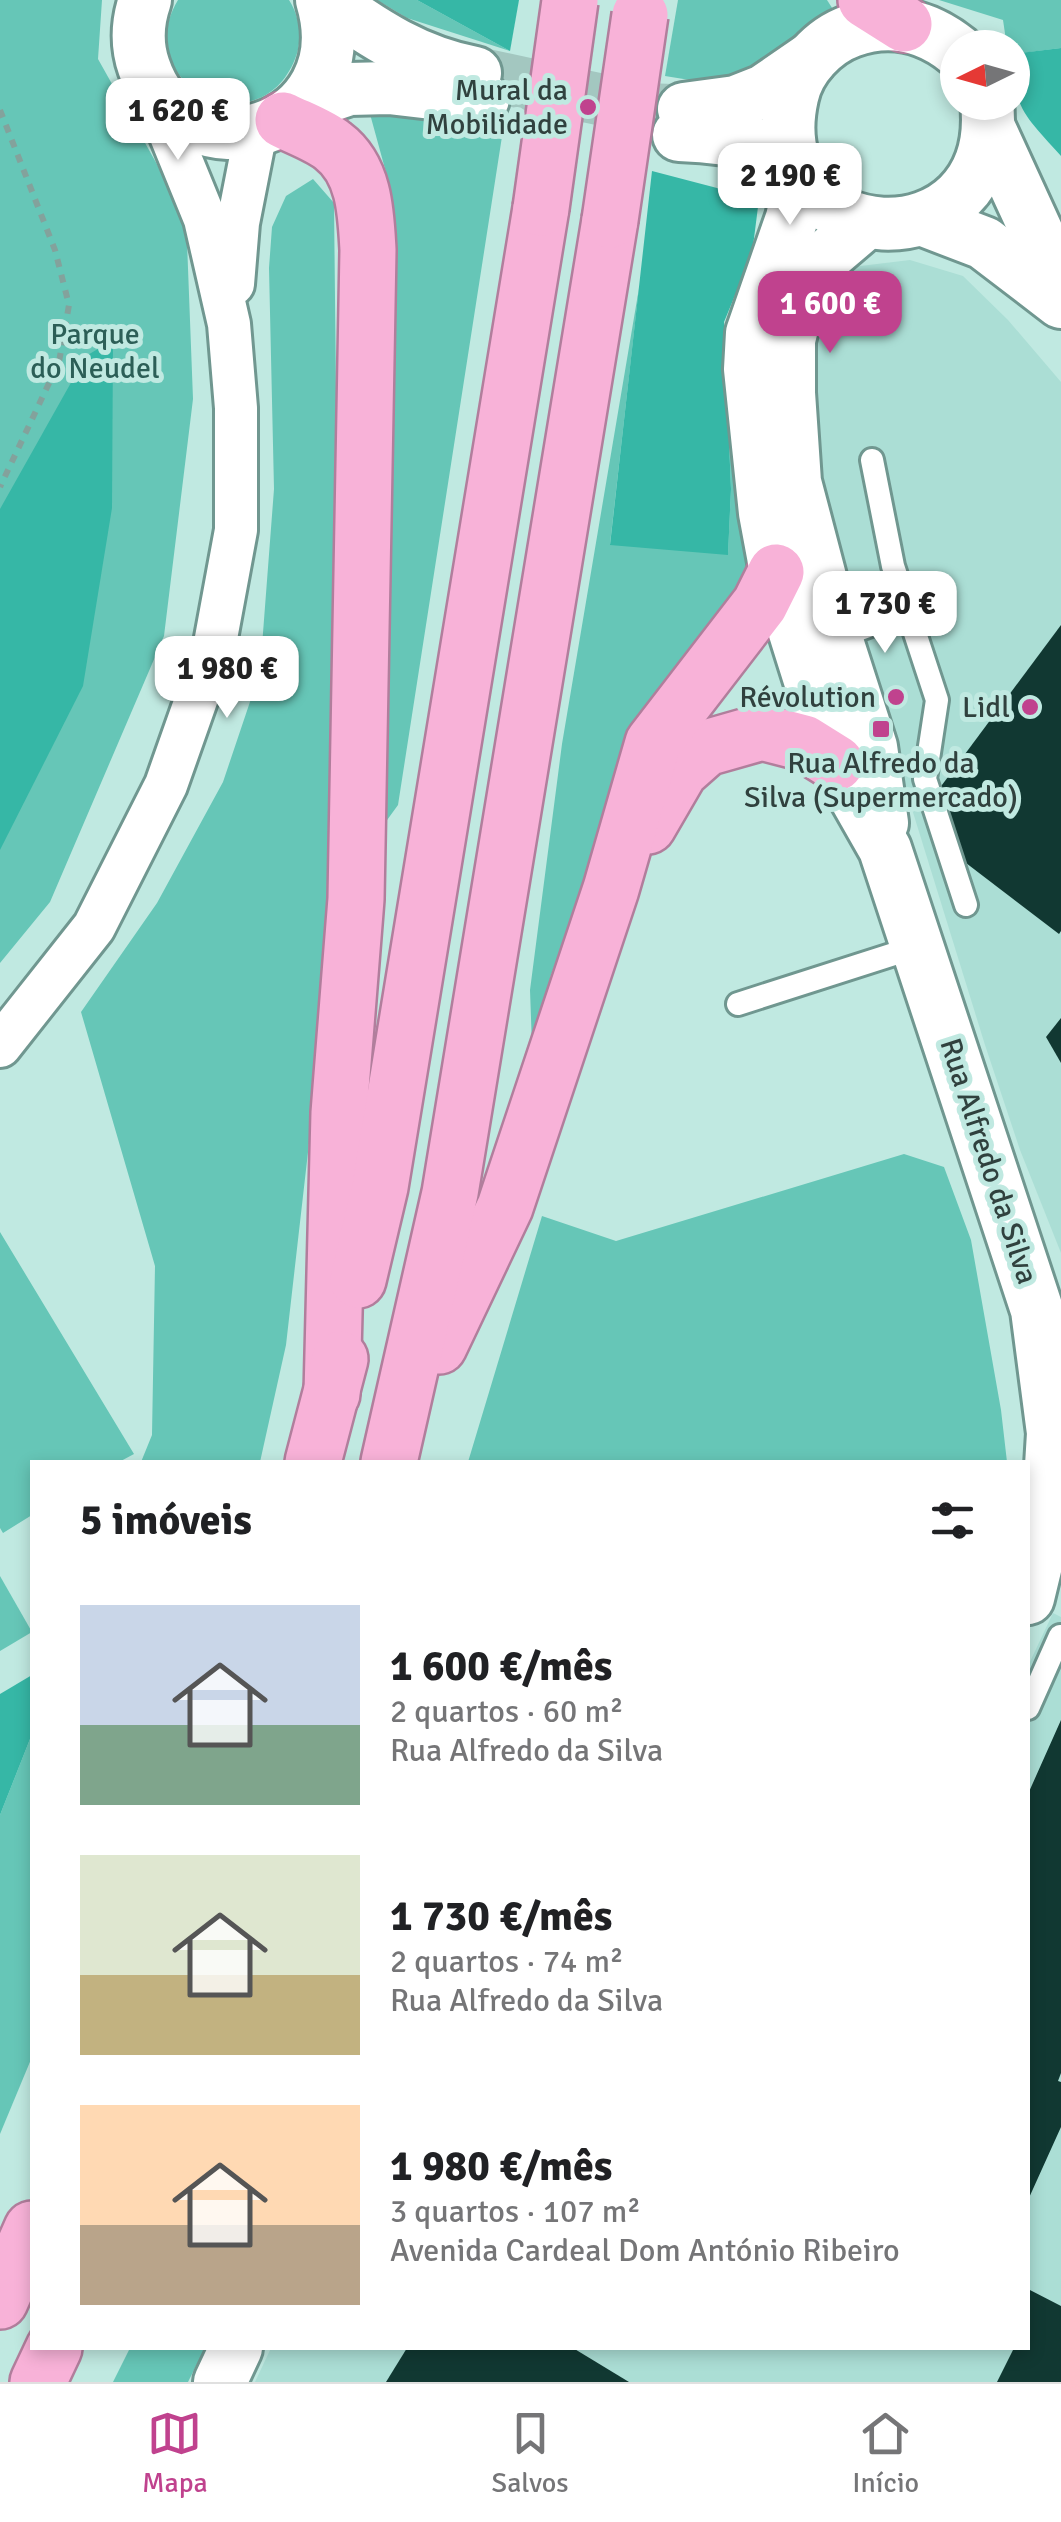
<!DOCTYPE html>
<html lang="pt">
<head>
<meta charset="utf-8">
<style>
	:root { --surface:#fff; --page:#f2f2f2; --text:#202124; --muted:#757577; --line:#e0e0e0; --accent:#c0428e }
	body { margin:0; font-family:Signika,sans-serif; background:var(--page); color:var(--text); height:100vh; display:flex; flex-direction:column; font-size:38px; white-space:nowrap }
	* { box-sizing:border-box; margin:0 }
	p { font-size:32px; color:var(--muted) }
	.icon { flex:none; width:55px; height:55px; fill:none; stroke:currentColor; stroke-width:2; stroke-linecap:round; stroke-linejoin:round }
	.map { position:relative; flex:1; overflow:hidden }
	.sheet { position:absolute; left:30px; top:1460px; width:1000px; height:890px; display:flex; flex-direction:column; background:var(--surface); border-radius:0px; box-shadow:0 5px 15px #0003 }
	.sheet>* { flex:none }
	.needle { width:65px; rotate:265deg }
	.controls { position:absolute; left:940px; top:30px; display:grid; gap:20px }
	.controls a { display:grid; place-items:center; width:90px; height:90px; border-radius:50%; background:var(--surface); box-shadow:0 5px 15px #0003; font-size:50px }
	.price { position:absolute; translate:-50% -85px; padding:0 22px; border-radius:20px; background:#fff; color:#222; font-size:32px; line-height:65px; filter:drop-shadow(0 2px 5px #0008) }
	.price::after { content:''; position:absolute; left:50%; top:60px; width:30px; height:22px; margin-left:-15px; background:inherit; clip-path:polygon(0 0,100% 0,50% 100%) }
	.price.active { background:var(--accent); color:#fff }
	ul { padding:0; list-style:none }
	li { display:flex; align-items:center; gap:30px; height:250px; padding:0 50px }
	li span { display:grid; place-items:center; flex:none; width:280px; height:200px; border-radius:0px; color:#555 }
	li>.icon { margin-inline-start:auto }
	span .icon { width:120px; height:120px; fill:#fffc; stroke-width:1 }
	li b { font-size:42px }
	h2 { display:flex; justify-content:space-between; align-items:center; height:120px; padding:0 50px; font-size:42px }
	.menu { display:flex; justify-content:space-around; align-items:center; height:140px; border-top:2px solid var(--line); background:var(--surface); font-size:28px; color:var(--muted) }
	.menu a { display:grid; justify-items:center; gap:5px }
	.menu .active { color:var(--accent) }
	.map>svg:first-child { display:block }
	.built { fill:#abded5 }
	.green { fill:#66c6b7 }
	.forest { fill:#36b7a6 }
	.building { fill:#113832 }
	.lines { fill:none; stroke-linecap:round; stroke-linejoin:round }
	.tertiary-tunnel { stroke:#a3c7c0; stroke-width:52; stroke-dasharray:52 26; stroke-linecap:butt }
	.service-casing { stroke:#709790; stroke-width:28 }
	.minor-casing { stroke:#709790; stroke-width:48 }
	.tertiary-casing { stroke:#709790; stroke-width:58 }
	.trunk-casing { stroke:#b17e9c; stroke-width:60 }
	.path { stroke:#83a29c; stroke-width:6; stroke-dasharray:8 8; stroke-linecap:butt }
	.service { stroke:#fff; stroke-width:22 }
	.minor { stroke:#fff; stroke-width:42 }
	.tertiary { stroke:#fff; stroke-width:52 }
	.trunk { stroke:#f8b2d8; stroke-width:55 }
	.trunk-bridge-casing { stroke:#b17e9c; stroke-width:60; stroke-linecap:butt }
	.trunk-bridge { stroke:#f8b2d8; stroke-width:55 }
	.poi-dot { fill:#c0428e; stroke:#c0e9e1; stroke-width:4 }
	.labels { text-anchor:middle; stroke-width:10; stroke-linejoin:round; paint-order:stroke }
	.poi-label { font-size:30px; fill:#30413e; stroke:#c0e9e1; text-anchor:end }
	.park-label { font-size:30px; fill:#2c5f57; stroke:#c0e9e1 }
	.street-label { font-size:30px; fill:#30413e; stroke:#c0e9e1 }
</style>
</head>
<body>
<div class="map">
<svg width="1061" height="2382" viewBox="0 0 1061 2382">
	<rect width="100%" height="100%" fill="#c0e9e1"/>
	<g class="built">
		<polygon points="910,260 963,276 1008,320 1061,382 1061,1253 1020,1150 985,1045 833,554 812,446 809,358 821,297 852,267"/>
		<polygon points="1053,1613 1061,1617 1061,2382 255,2382 271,2348 1028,2348 1028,1666"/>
	</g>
	<g class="green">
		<polygon points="0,0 102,0 98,59 186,216 193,399 164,636 50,902 0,963"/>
		<path d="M178 0H289C300 17 303 40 295 59 259 150 127 84 178 0Z"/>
		<polygon points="377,0 417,0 510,51 407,18"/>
		<polygon points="678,0 827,0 836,14 733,87 665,76"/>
		<polygon points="939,0 1061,0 1061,48 1013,54 1012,48 1007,47 1003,20"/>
		<polygon points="370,114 503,130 398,805 382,827 390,187"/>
		<polygon points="313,179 334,203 341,863 286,1345 260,1462 141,1462 152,1435 155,1266 81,1012 157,903 223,782 260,672 274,489 269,268 272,227 286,196"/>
		<polygon points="639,288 610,544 728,554 731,488 724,322 762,568 626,776 551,975 532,1046 530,990 562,744"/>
		<polygon points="904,1154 944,1167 971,1240 1001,1410 1007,1462 468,1462 542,1216 616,1241"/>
		<polygon points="0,1232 134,1454 119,1462 32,1462 32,1515 3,1533 0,1528"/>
		<polygon points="0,1576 32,1632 0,1651"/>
		<polygon points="32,1734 32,2057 0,2134 0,1815"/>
		<polygon points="130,2348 205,2348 188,2382 113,2382"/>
	</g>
	<g class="forest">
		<polygon points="417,0 519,0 510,51"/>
		<path d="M1061 48V156C1027 118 1012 108 1012 54Z"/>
		<polygon points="652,171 759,199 752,254 724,322 731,489 728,555 610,545"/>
		<polygon points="113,340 112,508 83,686 0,850 0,509 86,356"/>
		<polygon points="32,1675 32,1734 0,1815 0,1694"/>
	</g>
	<g class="building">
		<polygon points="1061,625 1061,931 1059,934 966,863 939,789"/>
		<polygon points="1061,1018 1061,1063 1046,1037"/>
		<polygon points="1061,1720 1061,2073 1058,2081 1061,2082 1061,2127 1028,2200 1028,1794"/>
		<polygon points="1028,2289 1061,2306 1061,2382 997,2382 1014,2348 1028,2348"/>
		<polygon points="407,2348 573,2348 629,2382 386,2382"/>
	</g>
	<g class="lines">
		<polyline class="tertiary-tunnel" points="486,75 645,109 672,110"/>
		<defs>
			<g id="service">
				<polyline points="872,460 893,566 937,700 925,779 966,905"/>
				<polyline points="836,638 906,612"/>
				<polyline points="738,1004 919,946"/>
				<polyline points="1028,1708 1060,1636"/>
			</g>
			<g id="minor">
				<polyline points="233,284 238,223 256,131"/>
				<polyline points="0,1046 94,927 166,785 214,649 236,530 236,408 229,324 205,219 154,94"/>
			</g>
			<g id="tertiary">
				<path d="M145 0C137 23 136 44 144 67 183 185 362 134 322 0"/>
				<path d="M327 0C374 34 417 62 475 73"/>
				<path d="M958 51C926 25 890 17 851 31 823 41 798 68 792 97 756 257 1005 273 987 102"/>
				<polyline points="304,104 349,89 389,88 483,99"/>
				<polyline points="684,109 736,102 764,91 812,58"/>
				<polyline points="989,128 1061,285"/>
				<path d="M679 135C719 136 753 142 791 154"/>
				<polyline points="801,176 792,218 752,333 750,369 765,513 776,572 836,763 885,849 1037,1310 1053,1433 1048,1515 1028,1598"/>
				<polyline points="924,220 984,243 1061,302"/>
				<polyline points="864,224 817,264 802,288 789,340 789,393 795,482 836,638 871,747 882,823"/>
				<polyline points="220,2382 236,2348"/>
			</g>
			<g id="trunk">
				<polyline points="866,0 904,24"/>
				<path d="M283 120C299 128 319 135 333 146 365 170 366 214 368 250L356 899 339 1113 332 1394"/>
				<polyline points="648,826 680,771 706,748 762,732 804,743 836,763"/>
				<polyline points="358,1280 380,1187 541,208"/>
				<polyline points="439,1346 505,1207 611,889 653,743 760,604 776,572"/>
				<polyline points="313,1462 340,1359"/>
				<polyline points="389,1462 450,1193 610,220"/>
				<polyline points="0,2301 32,2229"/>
				<polyline points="38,2382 54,2348"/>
			</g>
		</defs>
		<use href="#service" class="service-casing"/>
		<use href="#minor" class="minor-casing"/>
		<use href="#tertiary" class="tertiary-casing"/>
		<use href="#trunk" class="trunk-casing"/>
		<polyline class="path" points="0,110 55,250 69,305 59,362 0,487"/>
		<use href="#service" class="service"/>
		<use href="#minor" class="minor"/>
		<use href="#tertiary" class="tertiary"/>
		<use href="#trunk" class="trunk"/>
		<defs>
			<g id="trunk-bridge">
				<polyline points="541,208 570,1"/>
				<polyline points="610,220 640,15"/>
			</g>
		</defs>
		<use href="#trunk-bridge" class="trunk-bridge-casing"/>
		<use href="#trunk-bridge" class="trunk-bridge"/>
	</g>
	<g class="poi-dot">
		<circle cx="588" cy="107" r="10"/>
		<circle cx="896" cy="697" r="10"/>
		<circle cx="1030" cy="707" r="10"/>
		<rect x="871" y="719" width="20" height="20" rx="5"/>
	</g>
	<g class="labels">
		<g class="poi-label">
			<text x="568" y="100">Mural da<tspan x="568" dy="34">Mobilidade</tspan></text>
			<text x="876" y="707">Révolution</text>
			<text x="1010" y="717">Lidl</text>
			<text x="881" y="773" text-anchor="middle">Rua Alfredo da<tspan x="881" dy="34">Silva (Supermercado)</tspan></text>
		</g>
		<g class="park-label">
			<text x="95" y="344">Parque<tspan x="95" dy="34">do Neudel</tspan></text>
		</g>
		<g class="street-label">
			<text transform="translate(989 1161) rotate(72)" y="10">Rua Alfredo da Silva</text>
		</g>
	</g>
</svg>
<div class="controls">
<a><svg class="needle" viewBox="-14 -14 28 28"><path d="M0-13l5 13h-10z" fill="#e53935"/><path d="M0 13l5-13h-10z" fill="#757577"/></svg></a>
</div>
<b class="price" style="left:178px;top:163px">1 620 €</b>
<b class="price" style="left:790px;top:228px">2 190 €</b>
<b class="price active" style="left:830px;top:356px">1 600 €</b>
<b class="price" style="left:885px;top:656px">1 730 €</b>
<b class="price" style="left:227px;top:721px">1 980 €</b>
<section class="sheet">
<h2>5 imóveis<svg class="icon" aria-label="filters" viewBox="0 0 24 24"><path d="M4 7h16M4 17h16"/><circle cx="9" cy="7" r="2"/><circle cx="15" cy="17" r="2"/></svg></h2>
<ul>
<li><span style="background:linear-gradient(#c9d6e8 60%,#7fa58c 0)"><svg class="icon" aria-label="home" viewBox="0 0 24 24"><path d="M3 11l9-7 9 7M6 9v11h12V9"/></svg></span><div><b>1 600 €/mês</b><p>2 quartos · 60 m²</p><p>Rua Alfredo da Silva</p></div></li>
<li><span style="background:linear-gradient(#dfe7d0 60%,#c2b280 0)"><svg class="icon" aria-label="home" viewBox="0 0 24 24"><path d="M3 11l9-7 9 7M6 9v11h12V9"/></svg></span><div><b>1 730 €/mês</b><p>2 quartos · 74 m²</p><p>Rua Alfredo da Silva</p></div></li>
<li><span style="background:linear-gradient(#ffd9b3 60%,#b9a48a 0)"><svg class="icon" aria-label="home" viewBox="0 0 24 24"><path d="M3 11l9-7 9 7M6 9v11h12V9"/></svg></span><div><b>1 980 €/mês</b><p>3 quartos · 107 m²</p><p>Avenida Cardeal Dom António Ribeiro</p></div></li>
</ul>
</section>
</div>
<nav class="menu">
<a class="active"><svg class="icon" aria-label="map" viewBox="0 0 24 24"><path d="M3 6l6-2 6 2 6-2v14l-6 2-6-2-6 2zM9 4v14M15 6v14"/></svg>Mapa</a>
<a><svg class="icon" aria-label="saved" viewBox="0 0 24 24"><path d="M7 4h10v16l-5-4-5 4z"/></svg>Salvos</a>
<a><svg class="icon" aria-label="home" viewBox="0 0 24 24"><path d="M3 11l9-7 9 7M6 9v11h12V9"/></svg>Início</a>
</nav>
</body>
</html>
